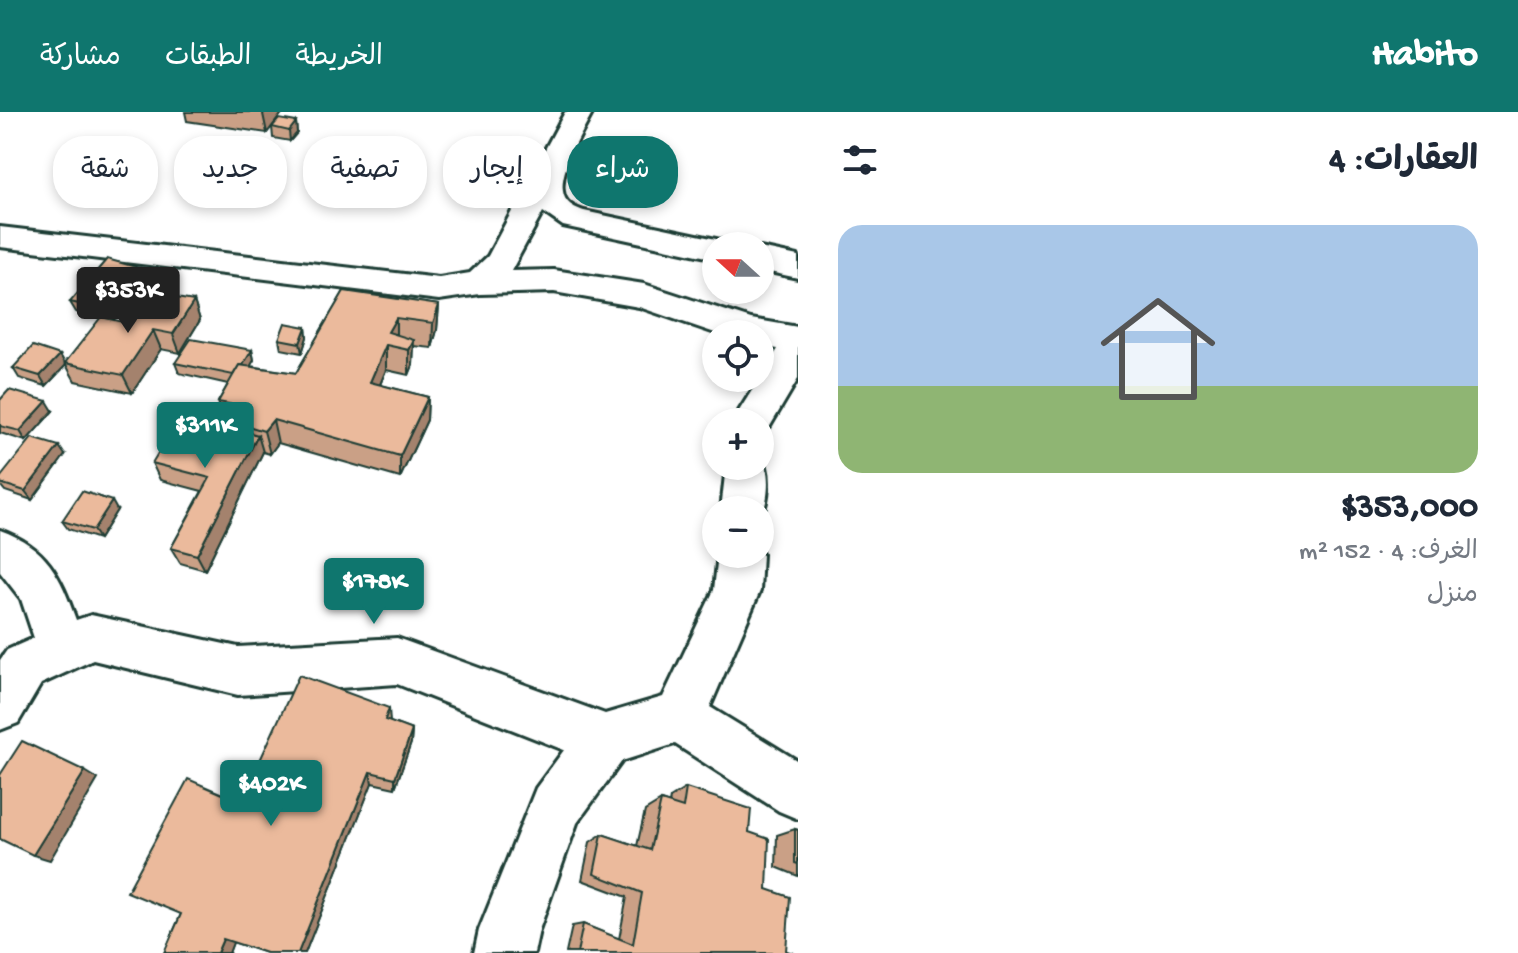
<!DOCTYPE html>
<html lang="ar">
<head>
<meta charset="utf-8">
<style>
	:root { --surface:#fff; --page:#f2f2f3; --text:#1f2937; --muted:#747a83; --accent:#0f766e }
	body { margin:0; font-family:"Gochi Hand","Playpen Sans Arabic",sans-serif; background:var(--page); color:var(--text); direction:rtl; height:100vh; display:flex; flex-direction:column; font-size:30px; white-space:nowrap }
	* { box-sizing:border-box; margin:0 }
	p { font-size:26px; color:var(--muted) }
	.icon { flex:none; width:44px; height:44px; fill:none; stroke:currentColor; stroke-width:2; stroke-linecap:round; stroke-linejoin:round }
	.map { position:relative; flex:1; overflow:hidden; direction:ltr }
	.side { display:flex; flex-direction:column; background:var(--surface); width:720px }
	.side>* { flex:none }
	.banner { position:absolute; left:24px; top:24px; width:654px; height:72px; direction:rtl; display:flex; gap:16px }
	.needle { width:52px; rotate:291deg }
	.buttons { position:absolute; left:702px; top:120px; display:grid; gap:16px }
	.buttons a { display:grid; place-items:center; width:72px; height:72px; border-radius:50%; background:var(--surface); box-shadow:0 4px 12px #0003; font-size:40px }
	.price { position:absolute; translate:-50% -68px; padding:0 18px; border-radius:8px; background:var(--accent); color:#fff; font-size:26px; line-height:52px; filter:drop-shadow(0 2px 4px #0008) }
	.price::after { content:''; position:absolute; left:50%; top:48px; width:24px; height:18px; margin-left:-12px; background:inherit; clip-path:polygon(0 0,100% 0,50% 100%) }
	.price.on { background:#222; color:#fff }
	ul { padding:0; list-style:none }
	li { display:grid; align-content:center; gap:16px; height:424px; padding:0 40px }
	li span { display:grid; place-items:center; height:248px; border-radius:24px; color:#555 }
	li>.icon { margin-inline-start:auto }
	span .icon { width:144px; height:144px; fill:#fffc; stroke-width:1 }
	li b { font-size:34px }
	h2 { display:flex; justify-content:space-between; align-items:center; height:96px; padding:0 40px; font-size:34px }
	.chip { padding:0 28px; border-radius:32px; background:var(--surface); box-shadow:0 4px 12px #0003; font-size:28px; line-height:72px }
	.chip.on { background:var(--accent); color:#fff }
	header { display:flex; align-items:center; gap:48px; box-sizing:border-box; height:112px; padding:0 40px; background:var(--accent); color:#fff }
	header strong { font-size:38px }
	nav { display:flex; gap:44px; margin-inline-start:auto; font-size:28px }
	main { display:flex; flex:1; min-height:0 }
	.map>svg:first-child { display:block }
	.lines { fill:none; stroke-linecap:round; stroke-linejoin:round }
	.minor-casing { stroke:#1f3d34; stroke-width:6 }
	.minor { fill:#fff; fill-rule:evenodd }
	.wall { fill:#caa086; stroke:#1f3d34; stroke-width:2 }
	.shaded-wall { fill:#a4826d; stroke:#1f3d34; stroke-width:2 }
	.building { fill:#ebba9c; stroke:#1f3d34; stroke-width:2 }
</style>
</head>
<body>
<header>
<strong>Habito</strong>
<nav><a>الخريطة</a><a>الطبقات</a><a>مشاركة</a></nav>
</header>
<main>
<section class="side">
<h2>العقارات: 4<svg class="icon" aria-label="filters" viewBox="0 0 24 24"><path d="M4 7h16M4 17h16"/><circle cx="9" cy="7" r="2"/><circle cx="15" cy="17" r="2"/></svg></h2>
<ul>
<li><span style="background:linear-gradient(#a9c7e8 65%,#8fb573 0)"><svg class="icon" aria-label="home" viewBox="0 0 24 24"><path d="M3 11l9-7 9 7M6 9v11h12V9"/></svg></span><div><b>$353,000</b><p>الغرف: 4 · 152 m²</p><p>منزل</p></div></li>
</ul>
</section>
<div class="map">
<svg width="798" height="841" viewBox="0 0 798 841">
	<rect width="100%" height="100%" fill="#fff"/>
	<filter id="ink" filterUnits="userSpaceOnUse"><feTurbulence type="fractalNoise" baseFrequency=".0125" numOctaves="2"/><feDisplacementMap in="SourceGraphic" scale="16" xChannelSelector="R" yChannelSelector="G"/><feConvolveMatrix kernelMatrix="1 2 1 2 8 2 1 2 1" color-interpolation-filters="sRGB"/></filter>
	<g filter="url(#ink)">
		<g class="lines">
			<defs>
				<g id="minor">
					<path d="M565 0H593C583 20 551 69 567 89 571 94 578 97 584 99L716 127 728 130 730 134H716V147L563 114 543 100 511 159 554 158 644 172 751 207 798 215V267L766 321 760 323V310H732L778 237 760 234V222H718L639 195 554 180 480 182 439 188 0 135V115L439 166 470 161 488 144Z"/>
					<polygon points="760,136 798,144 798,166 760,158"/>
					<path d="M760 342C772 357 769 390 760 407V398H721L726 354H760Z"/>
					<path d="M0 418C47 435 60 463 76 508L91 503 238 535 397 526 605 602 663 585 714 478 718 442H760V437L762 442 760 479 710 595 798 649V707L779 699 675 632 622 649 577 711 539 818 534 841H474L479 818 536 676 564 638 397 572 238 583 93 548 41 572 18 611 0 618V548L7 538 34 526 21 487 0 460Z"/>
				</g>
			</defs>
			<use href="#minor" class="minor-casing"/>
			<use href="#minor" class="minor"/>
		</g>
		<g class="wall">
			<polygon points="185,0 283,0 267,21 187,9"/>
			<polygon points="296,10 297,21 290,29 273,26 272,15"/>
			<polygon points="147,168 113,208 131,212 194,189 200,208 180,241 161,237 132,281 75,269 65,251 101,206 76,200 70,190"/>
			<polygon points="344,179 439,193 437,218 432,236 414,234 413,253 409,263 386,258 380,273 428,285 427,308 400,366 278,331 270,342 263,340 205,458 180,451 171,436 202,379 160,368 152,351 234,317 226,314 218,290 228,272 179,261 175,251 252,238 254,248 250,254 296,261"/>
			<polygon points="306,215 307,225 302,241 281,237 279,227"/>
			<polygon points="60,243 66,253 46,274 19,266 13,256"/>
			<polygon points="0,288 53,299 26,329 0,321"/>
			<polygon points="65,343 32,388 5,379 0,373 0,366"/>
			<polygon points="117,398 99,427 68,417 62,409"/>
			<polygon points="389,596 390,610 412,618 411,631 395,676 372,671 305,841 266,841 233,830 229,841 164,841 181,802 241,690"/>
			<polygon points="686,676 749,720 786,839 793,841 566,841 572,814 583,812 619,827 627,785 582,768 590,730 602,722 637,734 645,699 661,689 669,692 670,686"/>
			<polygon points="795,717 798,718 798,764 776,755 777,723"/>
		</g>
		<g class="shaded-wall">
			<polygon points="265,0 283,0 267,21 263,2"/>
			<polygon points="296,10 297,21 290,29 289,19"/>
			<polygon points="143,157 147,168 113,208 108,198"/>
			<polygon points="194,189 200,208 180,241 173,222"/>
			<polygon points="439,193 437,218 432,236 433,211"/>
			<polygon points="396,206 396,231 388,220"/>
			<polygon points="306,215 307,225 302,241 300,231"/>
			<polygon points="153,218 161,237 132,281 123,263"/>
			<polygon points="414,228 413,253 409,263 409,238"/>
			<polygon points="386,233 386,258 371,294 370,270"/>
			<polygon points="252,238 254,248 239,274 236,264"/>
			<polygon points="60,243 66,253 46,274 40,264"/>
			<polygon points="428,285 427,308 400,366 400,344"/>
			<polygon points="47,289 53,299 26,329 20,319"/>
			<polygon points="273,308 278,331 270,342 264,319"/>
			<polygon points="258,323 263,340 205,458 197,443"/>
			<polygon points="59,334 65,343 32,388 25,379"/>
			<polygon points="112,389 117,398 99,427 93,418"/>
			<polygon points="412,618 411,631 395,676 395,666"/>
			<polygon points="85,659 98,667 50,748 33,743"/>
			<polygon points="370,660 372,671 305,841 298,841"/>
			<polygon points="223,827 234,828 229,841 217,841"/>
		</g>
		<g class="building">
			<polygon points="279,7 296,10 289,19 272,15"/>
			<polygon points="107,147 143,157 108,198 70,190"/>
			<polygon points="344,179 439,193 433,211 396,206 388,220 414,228 409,238 386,233 370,270 428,285 400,344 273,308 264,319 232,309 240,294 218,290 239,253 296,261"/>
			<polygon points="153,182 194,189 173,222 153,218 123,263 65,251 101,205 131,212"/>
			<polygon points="285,211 306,215 300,231 279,227"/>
			<polygon points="191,227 252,238 243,253 239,253 233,263 175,251"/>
			<polygon points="33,234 60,243 40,264 13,256"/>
			<polygon points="9,278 47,289 20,319 0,314 0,288"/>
			<polygon points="181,303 258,323 197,443 171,436 210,366 152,351"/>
			<polygon points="32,326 59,334 25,379 0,371 0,366"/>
			<polygon points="82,379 112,389 93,418 62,409"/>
			<polygon points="299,563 389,596 385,608 412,618 395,666 370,660 298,841 266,841 223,827 217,841 164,841 181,802 127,780 188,667 241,690"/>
			<polygon points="22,629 85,659 33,743 0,727 0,663"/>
			<polygon points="686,676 751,697 749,720 769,727 767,777 790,785 786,839 793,841 577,841 583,812 633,832 642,781 594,762 602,722 650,738 661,689 683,696"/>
			<polygon points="795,717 798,718 798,752 795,751"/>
		</g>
	</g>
</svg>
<div class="buttons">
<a><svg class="needle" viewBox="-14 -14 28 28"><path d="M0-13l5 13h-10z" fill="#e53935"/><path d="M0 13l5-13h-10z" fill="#747a83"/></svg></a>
<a><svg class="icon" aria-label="locate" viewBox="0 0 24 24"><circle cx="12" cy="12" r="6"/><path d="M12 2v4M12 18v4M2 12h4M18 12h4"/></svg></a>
<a>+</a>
<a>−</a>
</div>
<b class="price on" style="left:128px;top:223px">$353K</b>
<b class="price" style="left:205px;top:358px">$311K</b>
<b class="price" style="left:374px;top:514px">$178K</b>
<b class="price" style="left:271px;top:716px">$402K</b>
<div class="banner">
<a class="chip on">شراء</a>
<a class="chip">إيجار</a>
<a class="chip">تصفية</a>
<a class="chip">جديد</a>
<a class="chip">شقة</a>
</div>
</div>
</main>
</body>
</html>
